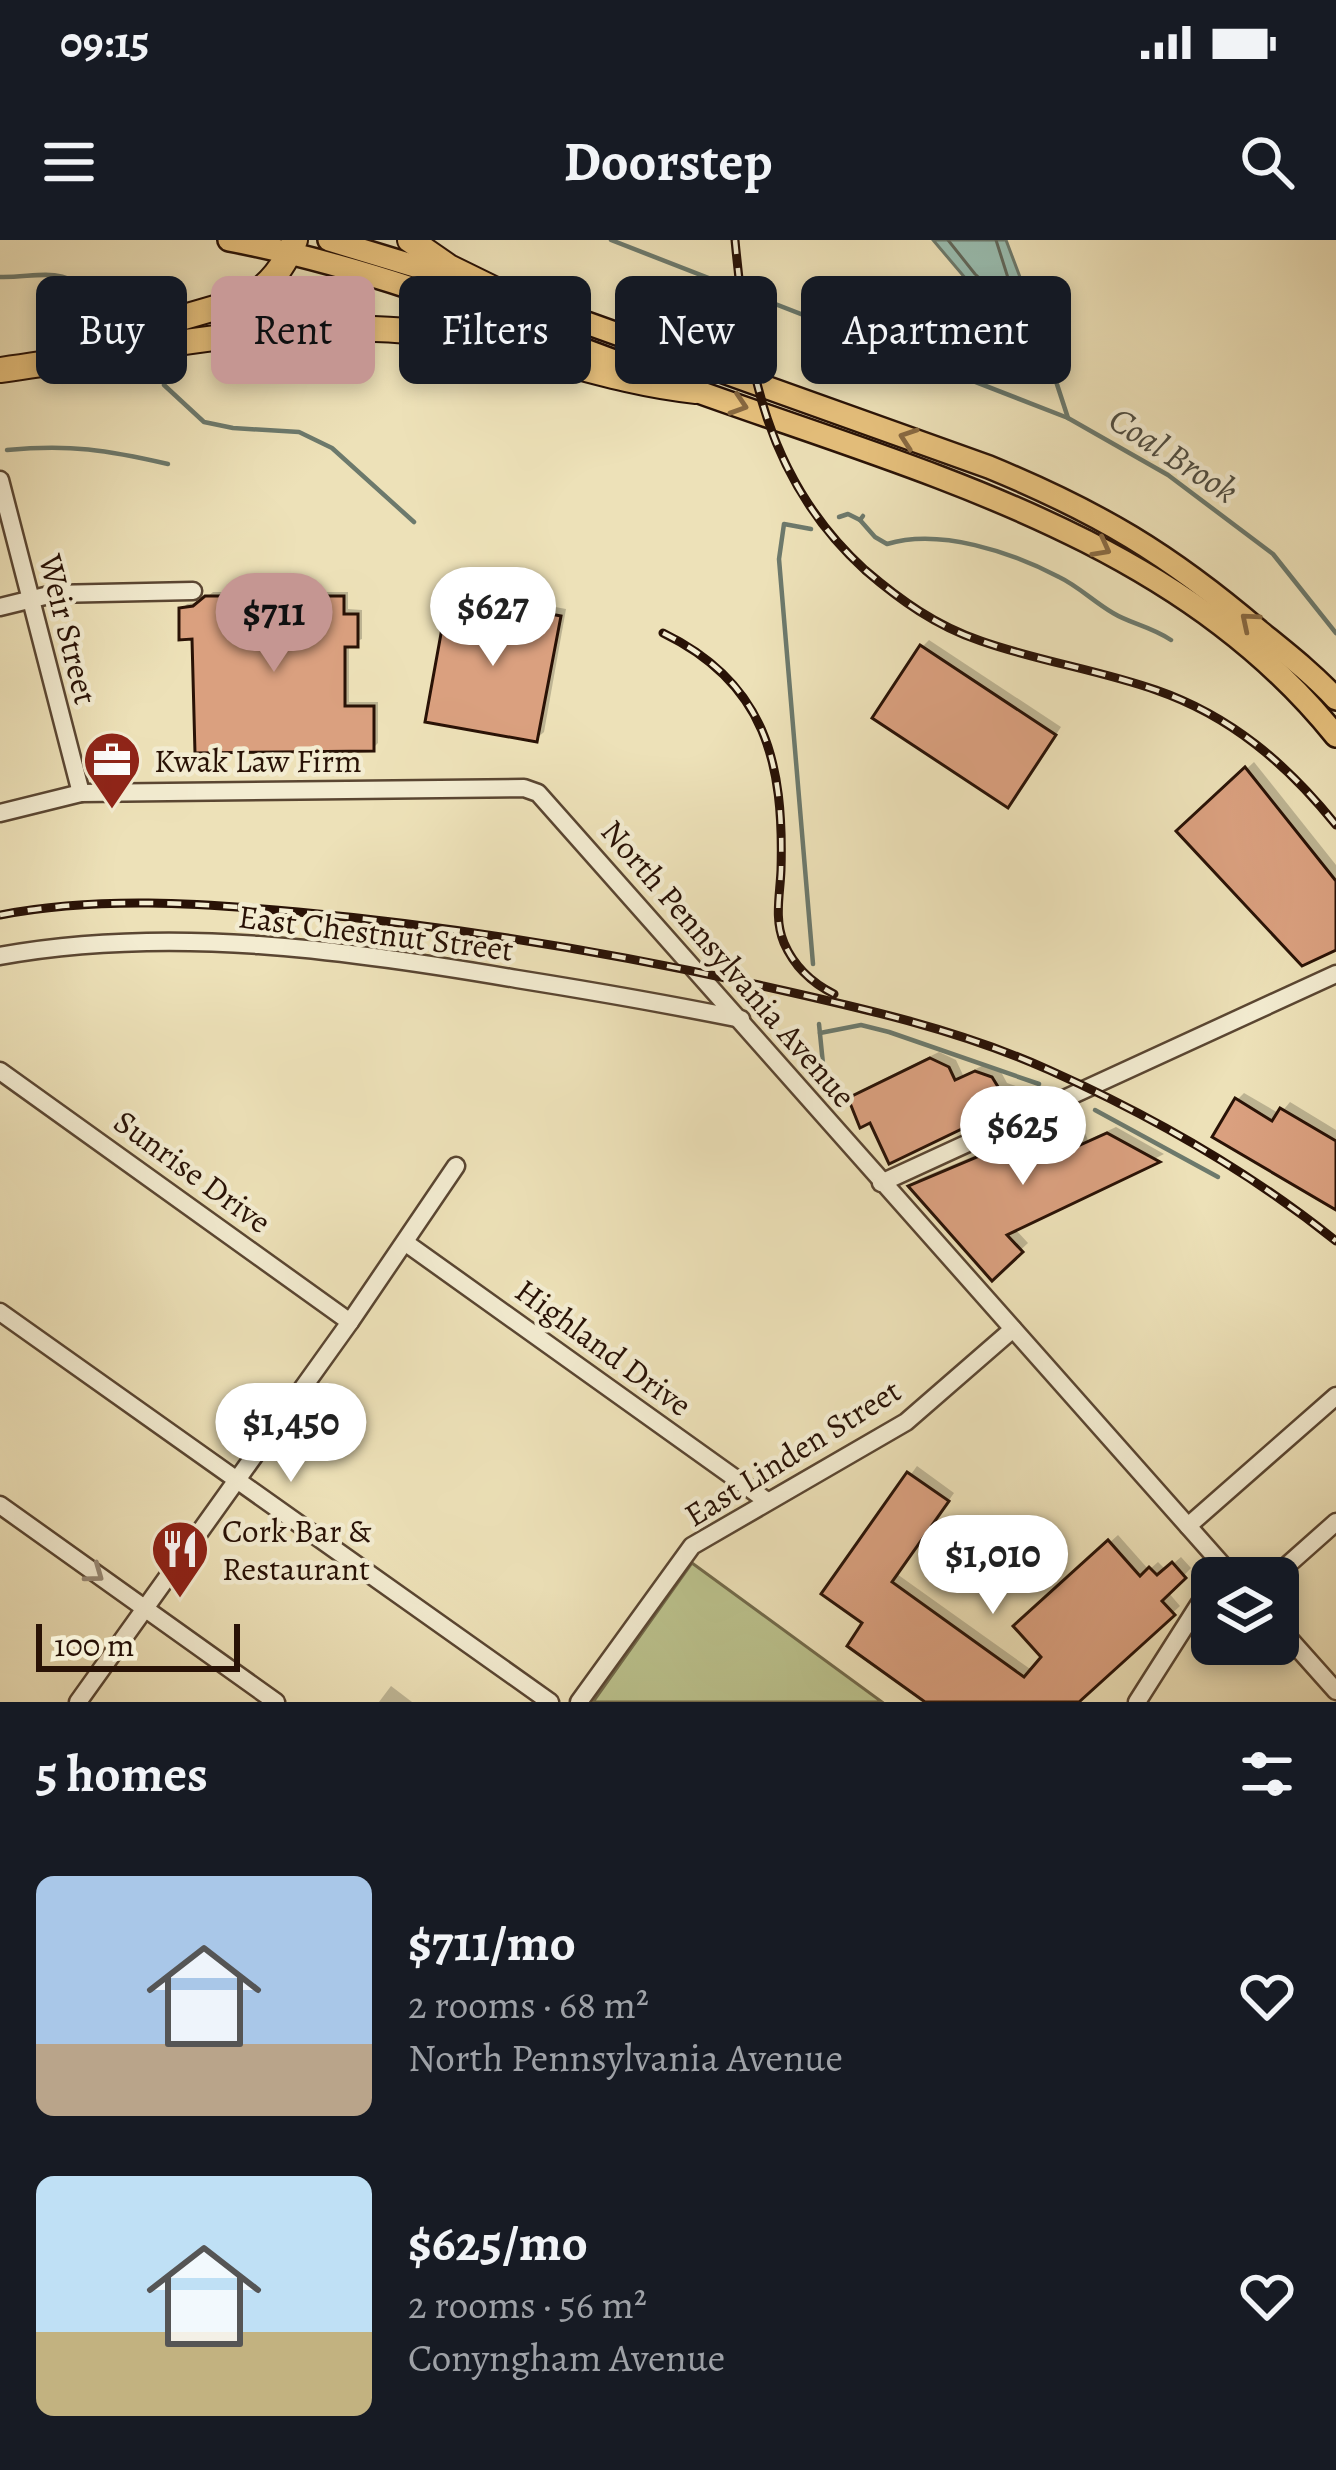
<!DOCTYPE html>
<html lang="en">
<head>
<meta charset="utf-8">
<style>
	:root { --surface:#171b24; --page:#242831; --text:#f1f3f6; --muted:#9ea1a6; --accent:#c59692 }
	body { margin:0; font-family:Alegreya,serif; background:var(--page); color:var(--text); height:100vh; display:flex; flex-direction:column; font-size:45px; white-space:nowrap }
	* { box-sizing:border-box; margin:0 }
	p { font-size:39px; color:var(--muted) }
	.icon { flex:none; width:66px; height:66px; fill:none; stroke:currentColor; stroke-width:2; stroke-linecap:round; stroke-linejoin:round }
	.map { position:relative; height:1462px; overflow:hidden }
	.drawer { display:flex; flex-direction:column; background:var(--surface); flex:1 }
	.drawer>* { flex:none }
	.banner { position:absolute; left:36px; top:36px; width:1266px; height:108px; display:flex; gap:24px }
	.fabs { position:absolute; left:1191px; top:1317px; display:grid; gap:24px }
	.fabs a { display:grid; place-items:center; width:108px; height:108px; border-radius:18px; background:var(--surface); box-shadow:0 6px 18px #0003; font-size:60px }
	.scale { position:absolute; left:36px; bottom:30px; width:204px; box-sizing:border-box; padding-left:12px; border:6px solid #291206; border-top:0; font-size:33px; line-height:42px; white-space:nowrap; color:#291206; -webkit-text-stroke:9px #f3ecd1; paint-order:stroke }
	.price { position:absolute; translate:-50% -102px; padding:0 27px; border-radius:42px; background:#fff; color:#222; font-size:39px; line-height:78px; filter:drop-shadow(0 3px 6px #0008) }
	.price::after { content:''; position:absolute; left:50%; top:72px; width:36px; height:27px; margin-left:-18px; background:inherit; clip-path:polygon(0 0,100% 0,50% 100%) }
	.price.current { background:var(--accent); color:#111 }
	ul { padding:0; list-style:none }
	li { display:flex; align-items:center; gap:36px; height:300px; padding:0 36px }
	li span { display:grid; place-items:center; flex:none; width:336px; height:240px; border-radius:18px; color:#555 }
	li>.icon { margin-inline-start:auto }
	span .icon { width:144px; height:144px; fill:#fffc; stroke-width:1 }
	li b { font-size:51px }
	h2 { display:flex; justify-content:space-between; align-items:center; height:144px; padding:0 36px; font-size:51px }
	.chip { padding:0 42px; border-radius:18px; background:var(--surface); box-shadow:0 6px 18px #0003; font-size:42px; line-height:108px }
	.chip.current { background:var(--accent); color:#111 }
	.status { display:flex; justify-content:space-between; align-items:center; height:84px; padding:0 60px; background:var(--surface); direction:ltr }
	.status svg { height:33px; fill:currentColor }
	header { display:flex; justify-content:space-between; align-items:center; height:156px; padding:0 36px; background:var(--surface); font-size:54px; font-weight:600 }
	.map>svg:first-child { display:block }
	.green { fill:#bbc28d; stroke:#726a4a; stroke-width:3 }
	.water { fill:#99bdb0; stroke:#6c796c; stroke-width:3 }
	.shadow { fill:#0003 }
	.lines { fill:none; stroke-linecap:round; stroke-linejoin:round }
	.shore { stroke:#61685b; stroke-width:3 }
	.stream { stroke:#6c796c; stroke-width:4.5 }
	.building { fill:#daa07f; stroke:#291206; stroke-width:3 }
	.minor-casing { stroke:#5a4632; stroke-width:21 }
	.major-casing { stroke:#291206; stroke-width:26 }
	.highway-casing { stroke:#291206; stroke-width:28 }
	.minor { stroke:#f3ecd1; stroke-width:16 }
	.major { stroke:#e6c07c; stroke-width:21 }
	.highway { stroke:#e6c07c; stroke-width:24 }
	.rail-casing { stroke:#291206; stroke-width:9 }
	.rail { stroke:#f3ecd1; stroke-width:4.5; stroke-dasharray:14; stroke-linecap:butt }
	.oneway { stroke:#886941 }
	.oneway2 { stroke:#988a76 }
	.labels { text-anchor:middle; stroke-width:9; stroke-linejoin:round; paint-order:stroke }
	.street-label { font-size:33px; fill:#291206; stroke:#f3ecd1 }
	.poi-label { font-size:33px; fill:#291206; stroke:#f3ecd1; text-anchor:start }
	.water-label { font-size:36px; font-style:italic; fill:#504e42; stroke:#f3ecd1 }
</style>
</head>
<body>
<div class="status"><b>09:15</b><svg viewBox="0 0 49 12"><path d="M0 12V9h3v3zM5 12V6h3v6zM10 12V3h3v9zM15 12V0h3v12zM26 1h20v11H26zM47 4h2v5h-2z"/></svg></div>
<header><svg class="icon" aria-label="menu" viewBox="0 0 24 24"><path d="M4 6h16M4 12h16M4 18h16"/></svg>Doorstep<svg class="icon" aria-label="search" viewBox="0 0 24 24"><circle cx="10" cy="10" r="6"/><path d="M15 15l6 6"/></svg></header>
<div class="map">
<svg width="1336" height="1462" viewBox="0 0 1336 1462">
	<rect width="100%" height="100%" fill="#ede1b8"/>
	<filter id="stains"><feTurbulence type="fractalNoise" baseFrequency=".00167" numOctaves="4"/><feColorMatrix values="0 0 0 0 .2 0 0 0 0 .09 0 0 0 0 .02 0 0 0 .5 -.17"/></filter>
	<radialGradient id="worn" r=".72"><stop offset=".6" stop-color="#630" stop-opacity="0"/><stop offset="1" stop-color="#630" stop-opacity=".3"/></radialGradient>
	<polygon class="green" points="692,1323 882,1462 593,1462"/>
	<polygon class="water" points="933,0 1006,0 1035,77 1032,93 1005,85"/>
	<g class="shadow">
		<polygon points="458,349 566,369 544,492 536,499 451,356"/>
		<polygon points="213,352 348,352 348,369 362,370 362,399 349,404 349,462 378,462 378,503 373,508 195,396 182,369 187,364 201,362"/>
		<polygon points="929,400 1061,487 1015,557 922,407"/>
		<polygon points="1254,522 1336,625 1336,707 1180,591"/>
		<polygon points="939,812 956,820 963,835 984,825 1000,830 1007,843 1030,851 890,920 872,879 851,858 859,851"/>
		<polygon points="1244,853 1280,874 1290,862 1336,890 1336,966 1237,860"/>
		<polygon points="1076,873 1088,900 1116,887 1164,914 1015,989 1028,1003 992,1037 912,946 919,939"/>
		<polygon points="917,1226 954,1253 897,1334 1033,1431 1045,1417 1018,1386 1118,1295 1149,1330 1158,1322 1166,1330 1181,1317 1191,1328 1168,1352 1180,1366 1076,1462 930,1462 851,1405 867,1383 825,1353"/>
		<polygon points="391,1446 412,1462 379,1462"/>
	</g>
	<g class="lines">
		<polyline class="shore" points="948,0 975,34 1011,67 1015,60 996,0"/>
		<g class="stream">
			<polyline points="611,0 1068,178 1168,235 1273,314 1336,393"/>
			<path d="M0 37C39 38 67 23 93 60"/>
			<polyline points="1032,93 1051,126 1068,178"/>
			<polyline points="164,145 204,182 233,188 299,192 332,208 414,282"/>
			<path d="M7 210C70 204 107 210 168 224"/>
			<polyline points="839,277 848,274 860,280 863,276"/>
			<path d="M860 280 875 297 887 304C940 288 1011 312 1059 337 1078 346 1094 362 1113 373 1131 384 1150 386 1171 400"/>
			<polyline points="811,289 784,284 779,319 813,724"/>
			<polyline points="819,784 824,834"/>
			<polyline points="820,793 861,785 889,792 1039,844"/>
			<polyline points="1095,870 1218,937"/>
		</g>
	</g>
	<g class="building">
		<polygon points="448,355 561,376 537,502 425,482"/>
		<polygon points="205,356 344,356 344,374 358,374 358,407 345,407 345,466 374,466 374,511 195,513 192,399 179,400 179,368 193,366"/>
		<polygon points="920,405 1056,495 1008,568 872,478"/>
		<polygon points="1245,527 1336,641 1336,710 1302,726 1176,591"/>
		<polygon points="930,818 949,827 955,840 975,831 992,837 1000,850 1026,858 889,924 870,883 860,888 848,858"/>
		<polygon points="1235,858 1272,881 1280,868 1336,901 1336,970 1212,897"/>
		<polygon points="1069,878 1080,905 1107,893 1160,922 1007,995 1023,1012 992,1041 908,946"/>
		<polygon points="907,1232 949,1261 892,1342 1024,1437 1041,1417 1013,1386 1108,1300 1140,1336 1149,1327 1157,1335 1172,1322 1186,1338 1162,1361 1175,1375 1079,1462 925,1462 847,1406 862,1383 821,1354"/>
	</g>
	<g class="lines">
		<defs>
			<g id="minor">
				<polyline points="0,240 81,553"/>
				<polyline points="0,367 53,354 193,351"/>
				<polyline points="0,573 81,553 524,548 538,553 1234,1338"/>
				<path d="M0 716C170 685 348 710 517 739 592 751 667 764 741 779"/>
				<polyline points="0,831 350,1082"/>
				<polyline points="881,943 1336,734"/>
				<polyline points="406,1003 767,1261"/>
				<polyline points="0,1072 550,1462"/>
				<polyline points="0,1265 276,1462"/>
				<polyline points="1188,1286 1336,1156"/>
				<polyline points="1273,1338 1336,1282"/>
				<polyline points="1278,1386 1336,1451"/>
				<polyline points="78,1462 350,1082 456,926"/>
				<polyline points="579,1462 692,1306 906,1182 1013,1089"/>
				<polyline points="1137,1462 1212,1344"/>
			</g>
			<g id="major">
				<path d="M229 0C392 31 542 96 696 151 924 233 1177 298 1336 496"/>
				<path d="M329 0 500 52 989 227C1098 272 1169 314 1259 391 1286 413 1313 434 1336 459"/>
			</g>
			<g id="highway">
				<polyline points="410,0 449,27 500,52"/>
				<path d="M105 100 246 59C271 45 284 26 295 0"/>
				<path d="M0 130C143 111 283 76 428 93 519 104 605 142 696 151"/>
			</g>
		</defs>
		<use href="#minor" class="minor-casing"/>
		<use href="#major" class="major-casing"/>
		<use href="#highway" class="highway-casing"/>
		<use href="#minor" class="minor"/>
		<use href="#major" class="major"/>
		<use href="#highway" class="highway"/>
		<defs>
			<g id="rail">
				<path d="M735 0C747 127 766 240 865 330 900 360 936 386 981 401 1038 421 1099 430 1156 450 1231 476 1287 524 1336 585"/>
				<path d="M663 393C766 443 784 523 781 630 780 655 774 679 784 703 794 726 812 743 834 754"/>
				<path d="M0 675C98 656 199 663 298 672 451 686 603 711 754 744 853 766 955 788 1049 830 1150 875 1250 932 1336 1001"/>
			</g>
		</defs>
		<use href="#rail" class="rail-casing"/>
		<use href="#rail" class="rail"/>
	</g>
	<defs><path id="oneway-chevron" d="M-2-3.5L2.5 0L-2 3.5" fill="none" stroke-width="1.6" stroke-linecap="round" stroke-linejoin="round" transform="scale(3)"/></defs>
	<g class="oneway">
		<use href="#oneway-chevron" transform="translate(739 165) rotate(18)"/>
		<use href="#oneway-chevron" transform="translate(908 198) rotate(-161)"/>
		<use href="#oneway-chevron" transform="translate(1102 308) rotate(28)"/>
		<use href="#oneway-chevron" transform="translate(1249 381) rotate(-140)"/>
	</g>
	<use class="oneway2" href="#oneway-chevron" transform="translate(95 1334) rotate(36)"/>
	<defs>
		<symbol id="office-pin" viewBox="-11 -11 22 30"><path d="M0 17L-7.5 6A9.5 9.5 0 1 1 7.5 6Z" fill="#8f2418" stroke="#f3ecd1"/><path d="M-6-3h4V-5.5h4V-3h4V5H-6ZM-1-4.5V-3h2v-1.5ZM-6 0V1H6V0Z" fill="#fff"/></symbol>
		<symbol id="restaurant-pin" viewBox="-11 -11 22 30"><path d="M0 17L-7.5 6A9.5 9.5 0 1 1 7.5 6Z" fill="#8f2418" stroke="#f3ecd1"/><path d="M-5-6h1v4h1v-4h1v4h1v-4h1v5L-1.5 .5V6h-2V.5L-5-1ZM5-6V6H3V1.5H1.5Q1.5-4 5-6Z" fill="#fff"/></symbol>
	</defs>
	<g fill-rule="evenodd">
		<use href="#office-pin" x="79" y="487" width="66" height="90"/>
		<use href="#restaurant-pin" x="147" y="1276" width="66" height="90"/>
	</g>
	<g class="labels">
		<g class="street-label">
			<text transform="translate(69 389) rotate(76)" y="12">Weir Street</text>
			<text transform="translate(376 692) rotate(7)" y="12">East Chestnut Street</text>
			<text transform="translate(729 723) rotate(49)" y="12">North Pennsylvania Avenue</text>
			<text transform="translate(193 931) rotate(36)" y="12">Sunrise Drive</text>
			<text transform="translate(604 1107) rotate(36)" y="12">Highland Drive</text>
			<text transform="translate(792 1212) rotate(-32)" y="12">East Linden Street</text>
		</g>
		<g class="poi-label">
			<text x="154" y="532">Kwak Law Firm</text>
			<text x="222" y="1302">Cork Bar &amp;<tspan x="222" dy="38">Restaurant</tspan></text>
		</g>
		<g class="water-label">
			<text transform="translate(1174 214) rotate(33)" y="13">Coal Brook</text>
		</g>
	</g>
	<rect width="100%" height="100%" filter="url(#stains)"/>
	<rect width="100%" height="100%" fill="url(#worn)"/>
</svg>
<div class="fabs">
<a><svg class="icon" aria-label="layers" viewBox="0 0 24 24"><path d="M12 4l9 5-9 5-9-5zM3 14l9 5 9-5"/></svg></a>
</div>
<div class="scale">100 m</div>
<b class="price" style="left:493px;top:429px">$627</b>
<b class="price current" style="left:274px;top:435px">$711</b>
<b class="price" style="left:1023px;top:948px">$625</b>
<b class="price" style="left:291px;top:1245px">$1,450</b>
<b class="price" style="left:993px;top:1377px">$1,010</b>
<div class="banner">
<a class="chip">Buy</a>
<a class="chip current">Rent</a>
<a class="chip">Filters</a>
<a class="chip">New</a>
<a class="chip">Apartment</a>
</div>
</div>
<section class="drawer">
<h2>5 homes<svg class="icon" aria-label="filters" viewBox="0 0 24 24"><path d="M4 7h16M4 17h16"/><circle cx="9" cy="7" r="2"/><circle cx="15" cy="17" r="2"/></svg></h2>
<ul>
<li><span style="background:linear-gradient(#a9c7e8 70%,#b9a48a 0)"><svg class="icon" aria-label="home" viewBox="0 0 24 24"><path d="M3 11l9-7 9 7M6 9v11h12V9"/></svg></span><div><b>$711/mo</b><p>2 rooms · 68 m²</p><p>North Pennsylvania Avenue</p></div><svg class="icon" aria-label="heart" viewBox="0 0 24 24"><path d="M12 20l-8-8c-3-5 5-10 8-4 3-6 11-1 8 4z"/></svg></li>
<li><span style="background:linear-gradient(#bfe0f5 65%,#c2b280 0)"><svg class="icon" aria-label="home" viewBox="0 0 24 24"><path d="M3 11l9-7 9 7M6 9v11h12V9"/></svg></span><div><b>$625/mo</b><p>2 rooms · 56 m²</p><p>Conyngham Avenue</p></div><svg class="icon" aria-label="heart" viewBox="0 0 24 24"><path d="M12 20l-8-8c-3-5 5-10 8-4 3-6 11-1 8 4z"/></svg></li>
</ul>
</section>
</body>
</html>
